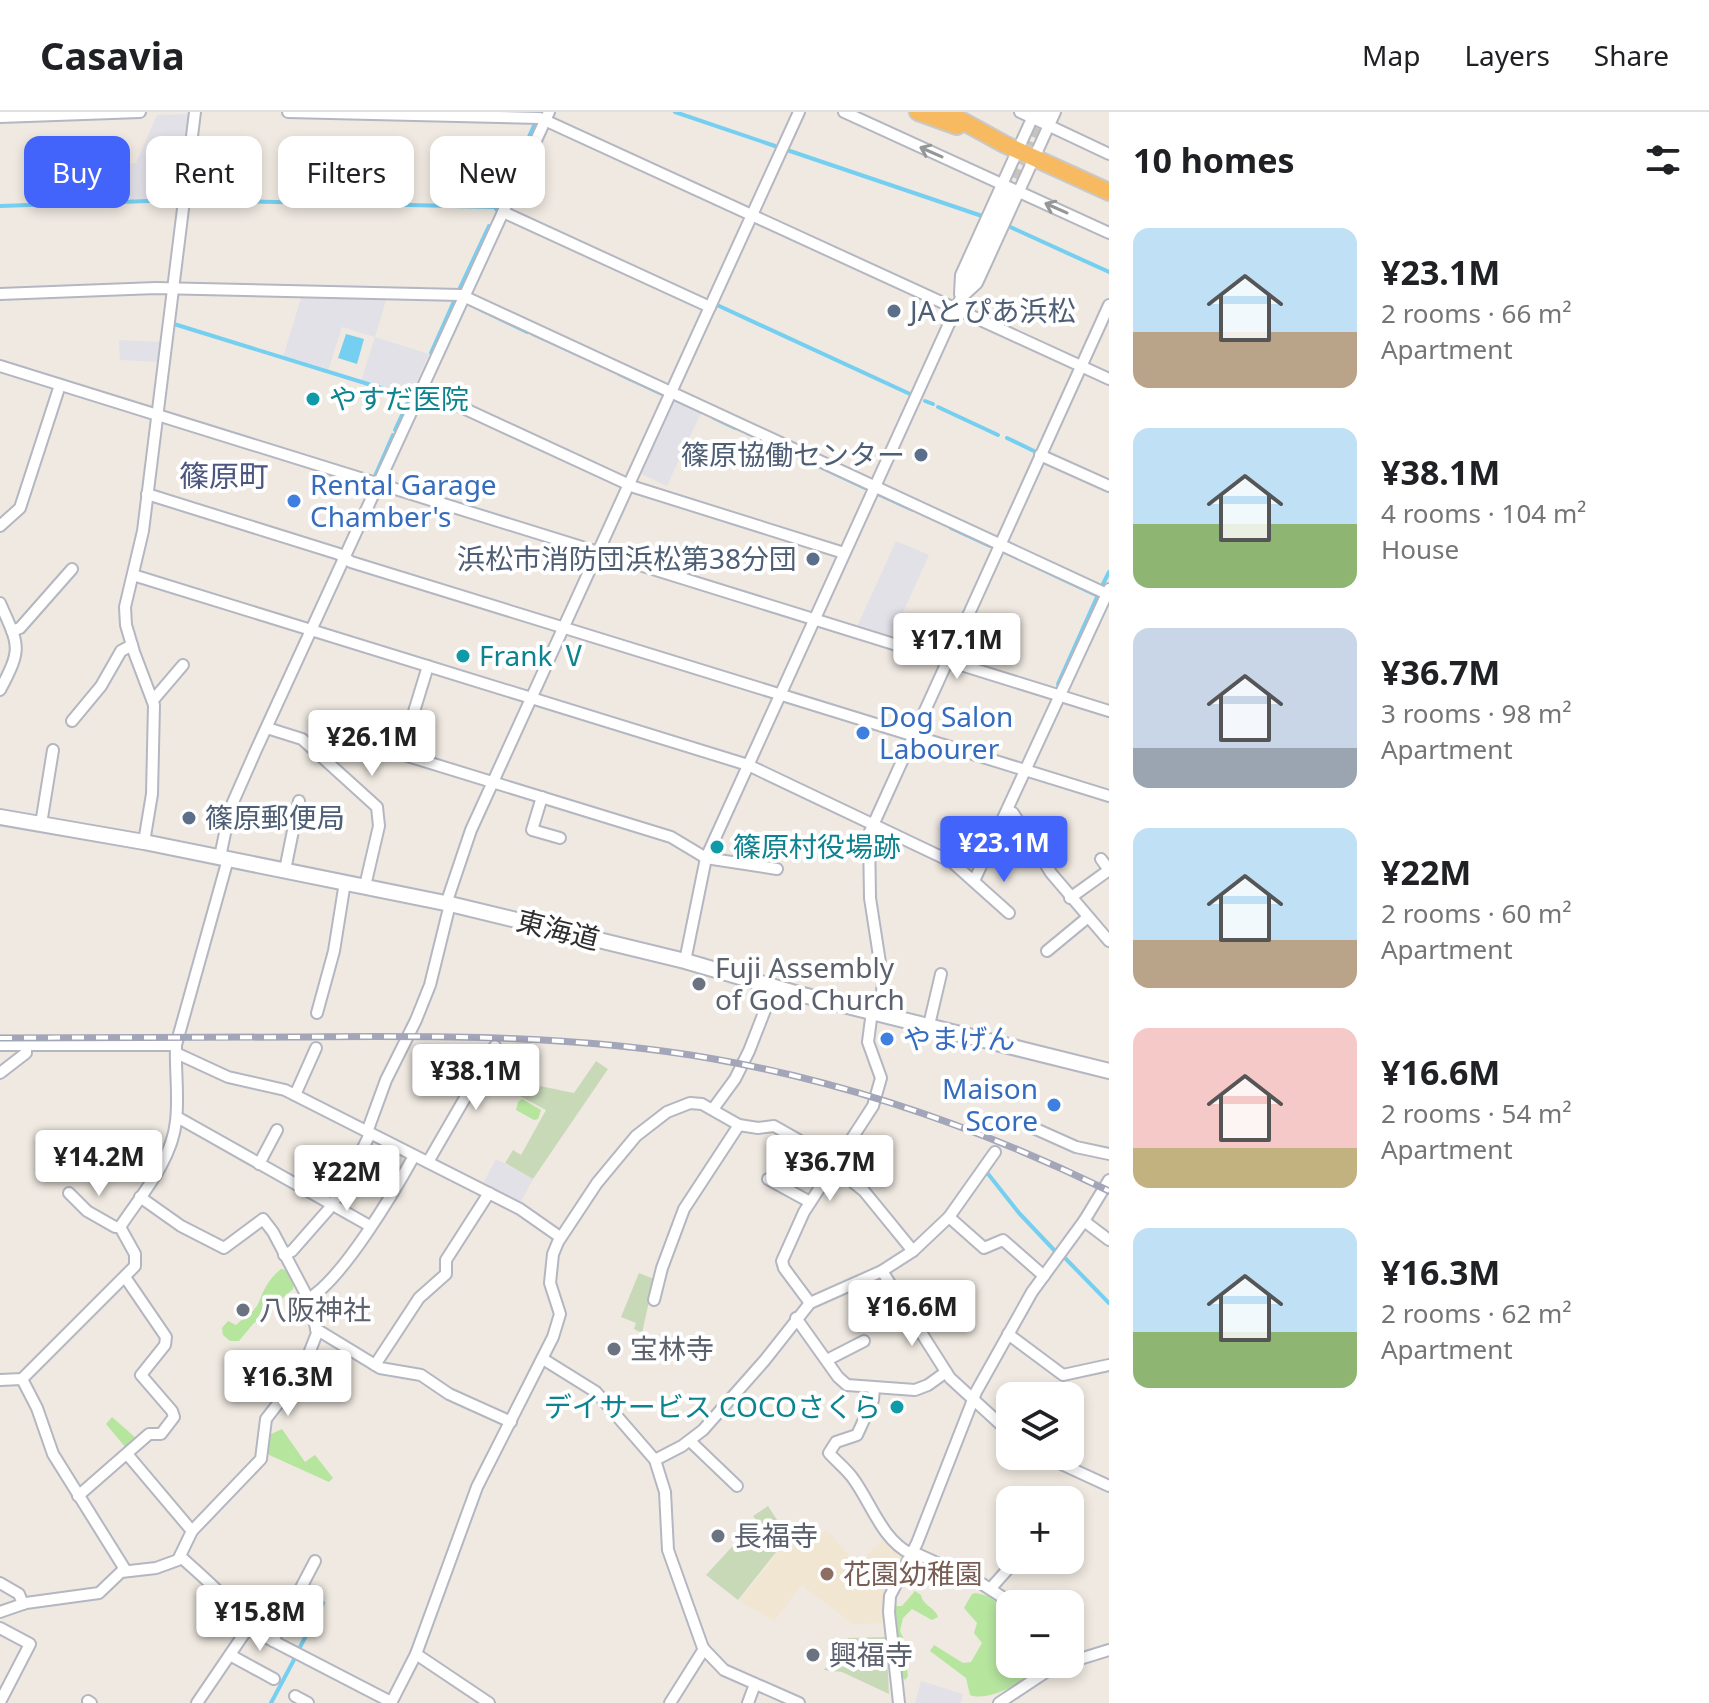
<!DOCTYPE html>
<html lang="en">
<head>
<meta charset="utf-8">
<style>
	:root { --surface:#fff; --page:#f2f2f2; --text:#202124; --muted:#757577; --line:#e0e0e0; --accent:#4264fb }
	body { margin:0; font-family:"Noto Sans","Noto Sans JP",sans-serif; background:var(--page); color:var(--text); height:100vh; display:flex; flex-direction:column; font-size:30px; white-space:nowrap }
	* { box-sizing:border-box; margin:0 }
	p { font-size:26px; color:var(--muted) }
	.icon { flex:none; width:44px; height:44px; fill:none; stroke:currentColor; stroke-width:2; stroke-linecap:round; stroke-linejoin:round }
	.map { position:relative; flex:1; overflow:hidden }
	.side { display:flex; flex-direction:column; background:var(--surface); width:600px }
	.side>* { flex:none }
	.banner { position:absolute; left:24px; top:24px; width:760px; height:72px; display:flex; gap:16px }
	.controls { position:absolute; left:996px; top:1270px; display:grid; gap:16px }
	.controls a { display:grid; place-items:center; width:88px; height:88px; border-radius:16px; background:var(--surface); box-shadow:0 4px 12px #0003; font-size:40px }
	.price { position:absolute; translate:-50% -68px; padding:0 18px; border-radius:8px; background:#fff; color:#222; font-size:26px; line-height:52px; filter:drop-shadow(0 2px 4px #0008) }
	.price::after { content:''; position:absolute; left:50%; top:48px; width:24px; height:18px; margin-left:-12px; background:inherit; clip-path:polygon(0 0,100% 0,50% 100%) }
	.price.on { background:var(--accent); color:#fff }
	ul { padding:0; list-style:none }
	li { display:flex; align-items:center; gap:24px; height:200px; padding:0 24px }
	li span { display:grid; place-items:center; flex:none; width:224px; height:160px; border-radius:16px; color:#555 }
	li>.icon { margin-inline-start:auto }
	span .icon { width:96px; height:96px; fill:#fffc; stroke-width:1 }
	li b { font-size:34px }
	h2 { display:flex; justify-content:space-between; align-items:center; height:96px; padding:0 24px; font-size:34px }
	.tag { padding:0 28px; border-radius:16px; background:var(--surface); box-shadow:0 4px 12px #0003; font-size:28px; line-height:72px }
	.tag.on { background:var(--accent); color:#fff }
	header { display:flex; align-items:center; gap:48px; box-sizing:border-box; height:112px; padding:0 40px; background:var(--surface); border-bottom:2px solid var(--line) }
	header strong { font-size:38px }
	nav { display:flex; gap:44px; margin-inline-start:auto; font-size:28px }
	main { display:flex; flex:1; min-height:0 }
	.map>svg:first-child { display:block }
	.industrial { fill:#e3e1e8 }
	.education { fill:#f0e6d1 }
	.green { fill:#b6e59e }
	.cemetery { fill:#c8d9b8 }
	.water { fill:#75cff0 }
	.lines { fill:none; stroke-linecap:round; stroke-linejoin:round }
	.stream { stroke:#75cff0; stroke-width:4 }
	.minor-tunnel { stroke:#c8c4bd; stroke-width:10; stroke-dasharray:10 5; stroke-linecap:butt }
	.minor-casing { stroke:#b4b7c1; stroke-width:14 }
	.secondary-casing { stroke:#b4b7c1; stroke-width:18 }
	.trunk-casing { stroke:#c9c9c9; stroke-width:20 }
	.minor { stroke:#fff; stroke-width:10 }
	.secondary { stroke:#fff; stroke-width:14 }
	.trunk { stroke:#f8ba60; stroke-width:16 }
	.rail-casing { stroke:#a3a6b8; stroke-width:7 }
	.rail { stroke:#fff; stroke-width:4; stroke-dasharray:12; stroke-linecap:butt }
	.oneway { stroke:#969696 }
	.service-dot { fill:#5c6f8a; stroke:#fff; stroke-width:3 }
	.culture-dot { fill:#0f9aa8; stroke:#fff; stroke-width:3 }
	.shop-dot { fill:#3f7fe0; stroke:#fff; stroke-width:3 }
	.worship-dot { fill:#6b7280; stroke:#fff; stroke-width:3 }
	.education-dot { fill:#8d6e63; stroke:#fff; stroke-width:3 }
	.labels { text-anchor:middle; stroke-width:8; stroke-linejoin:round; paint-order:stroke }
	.service-label { font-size:28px; fill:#4e5e75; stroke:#fff; text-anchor:start }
	.culture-label { font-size:28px; fill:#0d838f; stroke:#fff; text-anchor:start }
	.shop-label { font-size:28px; fill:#366cbe; stroke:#fff; text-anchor:start }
	.street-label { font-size:28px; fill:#2e2e2e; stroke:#fff }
	.worship-label { font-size:28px; fill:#5b616d; stroke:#fff; text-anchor:start }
	.education-label { font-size:28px; fill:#785e54; stroke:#fff; text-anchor:start }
	.neighbourhood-label { font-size:30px; fill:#4d5680; stroke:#fff }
</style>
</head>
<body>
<header>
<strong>Casavia</strong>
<nav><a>Map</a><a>Layers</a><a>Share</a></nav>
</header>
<main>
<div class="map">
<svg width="1109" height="1591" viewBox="0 0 1109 1591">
	<rect width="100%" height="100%" fill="#efe9e1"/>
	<g class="industrial">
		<polygon points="188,2 190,5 180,87 130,88 128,52 136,51 157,3"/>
		<polygon points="302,183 387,185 375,225 429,242 410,284 361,269 375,225 342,215 328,259 283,245"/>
		<polygon points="119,228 162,230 159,250 120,248"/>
		<polygon points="673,288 701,301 667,374 639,361"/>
		<polygon points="896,429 929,443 892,525 857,515"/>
		<polygon points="496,1047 533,1067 519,1093 482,1073"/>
		<polygon points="921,1569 963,1582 961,1591 915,1591"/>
	</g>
	<polygon class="education" points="826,1418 857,1452 887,1425 905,1443 885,1482 885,1511 853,1512 802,1473 774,1509 739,1489 790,1425 798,1419 811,1429"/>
	<g class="green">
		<polygon points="522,987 541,998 538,1007 534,1008 516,998 518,990"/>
		<path d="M281 1157C289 1157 295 1169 293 1177L253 1212 239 1229H230L223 1223 222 1216 228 1209 236 1213C243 1206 255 1200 259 1190 265 1175 268 1168 281 1157Z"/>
		<polygon points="112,1305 137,1327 126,1336 106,1312"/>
		<polygon points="282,1317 305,1350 315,1343 333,1366 329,1370 267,1342 267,1324"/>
		<path d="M915 1479 921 1483C923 1494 935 1495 938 1505L932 1508 912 1497 903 1506 900 1519 903 1525 908 1564 905 1568 902 1564 894 1494H902Z"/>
		<path d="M976 1481 988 1484 1010 1500V1552H1045C1030 1566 990 1591 970 1583L966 1566 930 1539 934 1533 963 1551 971 1550 982 1531 974 1521 977 1511 964 1496 972 1482Z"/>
	</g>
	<g class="cemetery">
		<polygon points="596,949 608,957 533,1067 505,1051 513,1038 521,1043 546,998 518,983 525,971 574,981"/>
		<polygon points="639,1161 654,1167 642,1221 634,1217 636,1211 621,1205"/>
		<polygon points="768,1394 788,1425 738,1488 706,1463 740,1426 753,1439 768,1424 753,1404"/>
		<polygon points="886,1525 889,1582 842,1560 824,1558 848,1526"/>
	</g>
	<polygon class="water" points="346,222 364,227 357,252 338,246"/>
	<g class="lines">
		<g class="stream">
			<polyline points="675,0 775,34"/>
			<polyline points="524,36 536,9"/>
			<polyline points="787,38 982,104"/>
			<polyline points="190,88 497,95"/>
			<polyline points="0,94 179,88"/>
			<polyline points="496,97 522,41"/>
			<polyline points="1008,114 1109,160"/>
			<polyline points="459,178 489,114"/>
			<polyline points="469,192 527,220"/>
			<polyline points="717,193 910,282"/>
			<polyline points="174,212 410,285"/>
			<polyline points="533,222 614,259"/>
			<polyline points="431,241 455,187"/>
			<polyline points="619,262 662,282"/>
			<polyline points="676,288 702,300"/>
			<polyline points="925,289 933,292"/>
			<polyline points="938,295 998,323"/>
			<polyline points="714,306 735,316"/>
			<polyline points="395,318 410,286"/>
			<polyline points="747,321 752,323"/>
			<polyline points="1007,326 1036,340"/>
			<polyline points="759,327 790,341"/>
			<polyline points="799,345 865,376"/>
			<polyline points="375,364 393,323"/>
			<polyline points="880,383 913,398"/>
			<polyline points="925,403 947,413"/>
			<polyline points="951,416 990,434"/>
			<polyline points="1005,440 1096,483"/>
			<polyline points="1103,472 1109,460"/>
			<polyline points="1058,572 1097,485"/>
			<polyline points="985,1058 1019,1101 1055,1139"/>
			<polyline points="1064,1145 1109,1191"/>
			<polyline points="298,1539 323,1491"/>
			<polyline points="271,1591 296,1544"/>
		</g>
		<polyline class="minor-tunnel" points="1009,80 1043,4"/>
		<defs>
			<g id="minor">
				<polyline points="288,0 540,6 1109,267"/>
				<polyline points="844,0 1109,121"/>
				<polyline points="1020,0 1109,42"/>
				<polyline points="1043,4 1045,0"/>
				<polyline points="0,5 140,0"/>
				<polyline points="503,100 710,195"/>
				<polyline points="0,182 156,176 461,183 1107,482"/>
				<polyline points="960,182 961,163 1035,0"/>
				<polyline points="964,183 977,171 1055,0"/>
				<polyline points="0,254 1109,599"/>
				<polyline points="422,277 634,375 844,441"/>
				<polyline points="1040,343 1109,374"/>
				<polyline points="147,382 339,442 351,450 1109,684"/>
				<polyline points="0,414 20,396 60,273"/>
				<polyline points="133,463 748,653 952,750 1009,801"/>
				<path d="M0 491C19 534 23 535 0 578"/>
				<polyline points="12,519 20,516 72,457"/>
				<polyline points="428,554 401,642 671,725 706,746 777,757"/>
				<polyline points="154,587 183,553"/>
				<polyline points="72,609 101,574 121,539 132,533"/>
				<polyline points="267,616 302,627 377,695 379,714 365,774"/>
				<polyline points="542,685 532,718 560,726"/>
				<polyline points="1008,699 1013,701 1051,761 1109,829"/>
				<polyline points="41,712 53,638"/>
				<polyline points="144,730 152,682 154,593 134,540 126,513 125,495 143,419 195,0"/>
				<polyline points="220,745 230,697 256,638 549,0"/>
				<polyline points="285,758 299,689"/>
				<polyline points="974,769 1109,477"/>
				<polyline points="1070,786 1109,758 1101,747"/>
				<polyline points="446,792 471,718 799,0"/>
				<polyline points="1047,839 1087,806"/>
				<polyline points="685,849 706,746 1009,80"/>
				<polyline points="317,901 334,839 345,770"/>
				<polyline points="880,901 883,870 870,786 869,722 1109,193"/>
				<polyline points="929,913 941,862"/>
				<polyline points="0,933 176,933 228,747"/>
				<polyline points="176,941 228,965 285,978 520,1097 560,1125"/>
				<polyline points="0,961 26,941 26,933"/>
				<polyline points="295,983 316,936"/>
				<polyline points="713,997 735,967 749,939 774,875"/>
				<polyline points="177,1005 370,1114"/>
				<polyline points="1029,1014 1076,1035 1109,1042"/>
				<polyline points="367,1020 386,968 416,908 430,873 450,792"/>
				<polyline points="428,1050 495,934"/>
				<polyline points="259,1052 277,1018"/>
				<polyline points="833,1054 864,1079 913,1139"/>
				<polyline points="768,1067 810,1090"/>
				<polyline points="69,1081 87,1099 115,1115 120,1115"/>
				<polyline points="949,1105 984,1136 1003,1128 1044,1164"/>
				<polyline points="1084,1109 1109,1128"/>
				<polyline points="284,1143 292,1139 328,1098 343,1076 370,1022"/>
				<polyline points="882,1159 950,1266 1010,1321"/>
				<path d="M308 1187C342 1168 394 1080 414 1044"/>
				<polyline points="654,1188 662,1156 684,1097 739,1013"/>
				<polyline points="810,1191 784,1156 782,1149 804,1100 873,994 881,966 868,930 872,899"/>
				<polyline points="796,1206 838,1265 847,1273 915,1278 928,1273 946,1260"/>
				<polyline points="316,1217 380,1256 421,1263 449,1282 511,1310"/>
				<polyline points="1008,1222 1063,1263 1109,1253"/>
				<polyline points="543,1247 596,1280 655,1348 665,1380 668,1438 703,1536 724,1558 799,1591"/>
				<polyline points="827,1248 864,1229"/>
				<polyline points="375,1253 419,1186 446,1162 446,1148 489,1081"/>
				<polyline points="22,1267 37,1296 53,1342 126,1459"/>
				<path d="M0 1268 22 1267 135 1154V1142L120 1115C141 1083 172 1049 176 1009 179 984 175 958 176 933"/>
				<path d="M874 1276 873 1288 857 1323 836 1330 829 1341C836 1349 845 1356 852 1365 871 1390 881 1427 911 1442"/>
				<polyline points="690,1329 737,1374"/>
				<polyline points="127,1342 192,1419"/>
				<polyline points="1044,1344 1109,1374"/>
				<polyline points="655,1348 682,1334 703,1318 765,1248 810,1191 882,1159 913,1139 949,1105 995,1040"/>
				<polyline points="78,1384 149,1322 161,1322 174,1305 172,1299 141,1263 165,1233 166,1225 125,1165"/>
				<polyline points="913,1440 979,1470 1013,1492"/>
				<path d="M181 1445C205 1467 231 1488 248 1516L197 1591"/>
				<polyline points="0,1471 19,1482 23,1492"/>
				<polyline points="991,1476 1016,1448"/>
				<polyline points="0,1500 26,1491 99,1481 121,1460 156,1456 178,1448 192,1419 261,1347 266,1307 301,1262 317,1221 310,1190 273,1120 263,1107 224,1136 181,1114 140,1085"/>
				<polyline points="0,1516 30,1532 0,1590"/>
				<polyline points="248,1516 391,1590"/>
				<polyline points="273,1529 315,1449"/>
				<polyline points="416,1542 489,1591"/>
				<polyline points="230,1543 274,1567"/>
				<polyline points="1070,1550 1109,1538"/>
				<polyline points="295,1584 308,1591"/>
				<polyline points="88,1589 91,1591"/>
				<polyline points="391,1591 416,1542 477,1375 553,1225 560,1202 550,1171 553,1142 558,1130 597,1071 636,1024 667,1000 690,991 702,992 739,1013 758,1016 774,1014 836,1049"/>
				<polyline points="670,1591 704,1537"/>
				<polyline points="748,1591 755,1572"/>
				<polyline points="899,1591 889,1500 890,1484 917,1431 976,1280 1032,1180 1084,1109 1109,1068"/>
				<polyline points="999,1591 1058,1552"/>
			</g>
			<polyline id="secondary" points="0,705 144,730 450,792 685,849 795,881 1109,959"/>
			<g id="trunk">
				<polyline points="918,0 957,14"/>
				<polyline points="946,0 1004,32 1109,80"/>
			</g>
		</defs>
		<use href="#minor" class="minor-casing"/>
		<use href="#secondary" class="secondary-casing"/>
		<use href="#trunk" class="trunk-casing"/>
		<use href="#minor" class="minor"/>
		<use href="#secondary" class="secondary"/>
		<use href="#trunk" class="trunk"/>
		<defs>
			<path id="rail" d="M0 926C97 925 194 926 291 925 433 924 574 922 714 947 851 971 984 1018 1109 1079"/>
		</defs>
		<use href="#rail" class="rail-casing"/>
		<use href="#rail" class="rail"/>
	</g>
	<defs><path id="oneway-shaft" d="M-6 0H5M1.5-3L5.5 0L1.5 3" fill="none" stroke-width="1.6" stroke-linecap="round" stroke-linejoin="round" transform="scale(2)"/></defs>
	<g class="oneway">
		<use href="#oneway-shaft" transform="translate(931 40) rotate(-156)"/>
		<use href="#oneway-shaft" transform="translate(1056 96) rotate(-156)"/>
	</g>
	<g class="service-dot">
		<circle cx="894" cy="199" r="8"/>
		<circle cx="921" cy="343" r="8"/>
		<circle cx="813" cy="447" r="8"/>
		<circle cx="189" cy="706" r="8"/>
	</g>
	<g class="culture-dot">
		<circle cx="313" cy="287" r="8"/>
		<circle cx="463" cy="544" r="8"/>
		<circle cx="717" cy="735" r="8"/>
		<circle cx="897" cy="1295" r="8"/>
	</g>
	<g class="shop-dot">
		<circle cx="294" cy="389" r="8"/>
		<circle cx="863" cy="621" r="8"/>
		<circle cx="887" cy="927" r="8"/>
		<circle cx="1054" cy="993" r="8"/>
	</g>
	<g class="worship-dot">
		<circle cx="699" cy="872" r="8"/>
		<circle cx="243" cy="1198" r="8"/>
		<circle cx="614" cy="1237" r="8"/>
		<circle cx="718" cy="1424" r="8"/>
		<circle cx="813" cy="1543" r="8"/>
	</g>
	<circle class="education-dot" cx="827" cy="1462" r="8"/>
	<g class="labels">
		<g class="service-label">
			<text x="910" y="209">JAとぴあ浜松</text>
			<text x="905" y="353" text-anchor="end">篠原協働センター</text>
			<text x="797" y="457" text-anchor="end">浜松市消防団浜松第38分団</text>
			<text x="205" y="716">篠原郵便局</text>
		</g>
		<g class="culture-label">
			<text x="329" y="297">やすだ医院</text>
			<text x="479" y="554">Frank Ⅴ</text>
			<text x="733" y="745">篠原村役場跡</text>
			<text x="881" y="1305" text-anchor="end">デイサービス COCOさくら</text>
		</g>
		<g class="shop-label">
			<text x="310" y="383">Rental Garage<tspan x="310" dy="32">Chamber's</tspan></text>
			<text x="879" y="615">Dog Salon<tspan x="879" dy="32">Labourer</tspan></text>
			<text x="903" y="937">やまげん</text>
			<text x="1038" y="987" text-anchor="end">Maison<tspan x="1038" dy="32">Score</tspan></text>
		</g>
		<g class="street-label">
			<text transform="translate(558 818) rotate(14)" y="10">東海道</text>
		</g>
		<g class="worship-label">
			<text x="715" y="866">Fuji Assembly<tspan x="715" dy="32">of God Church</tspan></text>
			<text x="259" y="1208">八阪神社</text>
			<text x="630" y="1247">宝林寺</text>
			<text x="734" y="1434">長福寺</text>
			<text x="829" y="1553">興福寺</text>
		</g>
		<g class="education-label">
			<text x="843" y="1472">花園幼稚園</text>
		</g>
		<g class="neighbourhood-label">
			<text x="224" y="375">篠原町</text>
		</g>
	</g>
</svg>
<div class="controls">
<a><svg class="icon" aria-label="layers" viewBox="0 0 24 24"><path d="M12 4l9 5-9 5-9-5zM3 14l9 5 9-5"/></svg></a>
<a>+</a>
<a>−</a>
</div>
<b class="price" style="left:957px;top:569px">¥17.1M</b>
<b class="price" style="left:372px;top:666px">¥26.1M</b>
<b class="price on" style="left:1004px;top:772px">¥23.1M</b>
<b class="price" style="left:476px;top:1000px">¥38.1M</b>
<b class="price" style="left:99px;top:1086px">¥14.2M</b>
<b class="price" style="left:830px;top:1091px">¥36.7M</b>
<b class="price" style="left:347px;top:1101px">¥22M</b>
<b class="price" style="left:912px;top:1236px">¥16.6M</b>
<b class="price" style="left:288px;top:1306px">¥16.3M</b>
<b class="price" style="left:260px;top:1541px">¥15.8M</b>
<div class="banner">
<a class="tag on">Buy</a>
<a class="tag">Rent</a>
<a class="tag">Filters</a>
<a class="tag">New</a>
</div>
</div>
<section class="side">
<h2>10 homes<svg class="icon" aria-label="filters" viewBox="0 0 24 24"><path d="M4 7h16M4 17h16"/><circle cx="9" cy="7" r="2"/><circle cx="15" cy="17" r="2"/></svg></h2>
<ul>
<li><span style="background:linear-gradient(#bfe0f5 65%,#b9a48a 0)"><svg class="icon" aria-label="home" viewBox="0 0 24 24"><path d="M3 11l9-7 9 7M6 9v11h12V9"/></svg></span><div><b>¥23.1M</b><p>2 rooms · 66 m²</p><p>Apartment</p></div></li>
<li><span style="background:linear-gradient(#bfe0f5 60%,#8fb573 0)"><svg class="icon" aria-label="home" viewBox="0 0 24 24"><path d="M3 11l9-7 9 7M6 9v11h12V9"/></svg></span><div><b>¥38.1M</b><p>4 rooms · 104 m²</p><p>House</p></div></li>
<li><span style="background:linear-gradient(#c9d6e8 75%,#9aa5b1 0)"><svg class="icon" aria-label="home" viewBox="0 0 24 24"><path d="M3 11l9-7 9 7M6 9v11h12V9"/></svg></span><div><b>¥36.7M</b><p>3 rooms · 98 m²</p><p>Apartment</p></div></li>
<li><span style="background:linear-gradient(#bfe0f5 70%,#b9a48a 0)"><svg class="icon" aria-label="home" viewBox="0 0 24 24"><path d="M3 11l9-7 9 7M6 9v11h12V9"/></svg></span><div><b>¥22M</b><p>2 rooms · 60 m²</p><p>Apartment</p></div></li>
<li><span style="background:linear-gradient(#f6c9c9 75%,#c2b280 0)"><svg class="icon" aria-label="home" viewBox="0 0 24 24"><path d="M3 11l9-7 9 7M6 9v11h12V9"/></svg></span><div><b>¥16.6M</b><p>2 rooms · 54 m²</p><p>Apartment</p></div></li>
<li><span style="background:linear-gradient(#bfe0f5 65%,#8fb573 0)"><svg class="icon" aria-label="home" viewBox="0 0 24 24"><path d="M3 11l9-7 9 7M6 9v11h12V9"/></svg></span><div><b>¥16.3M</b><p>2 rooms · 62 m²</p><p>Apartment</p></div></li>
</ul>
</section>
</main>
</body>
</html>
